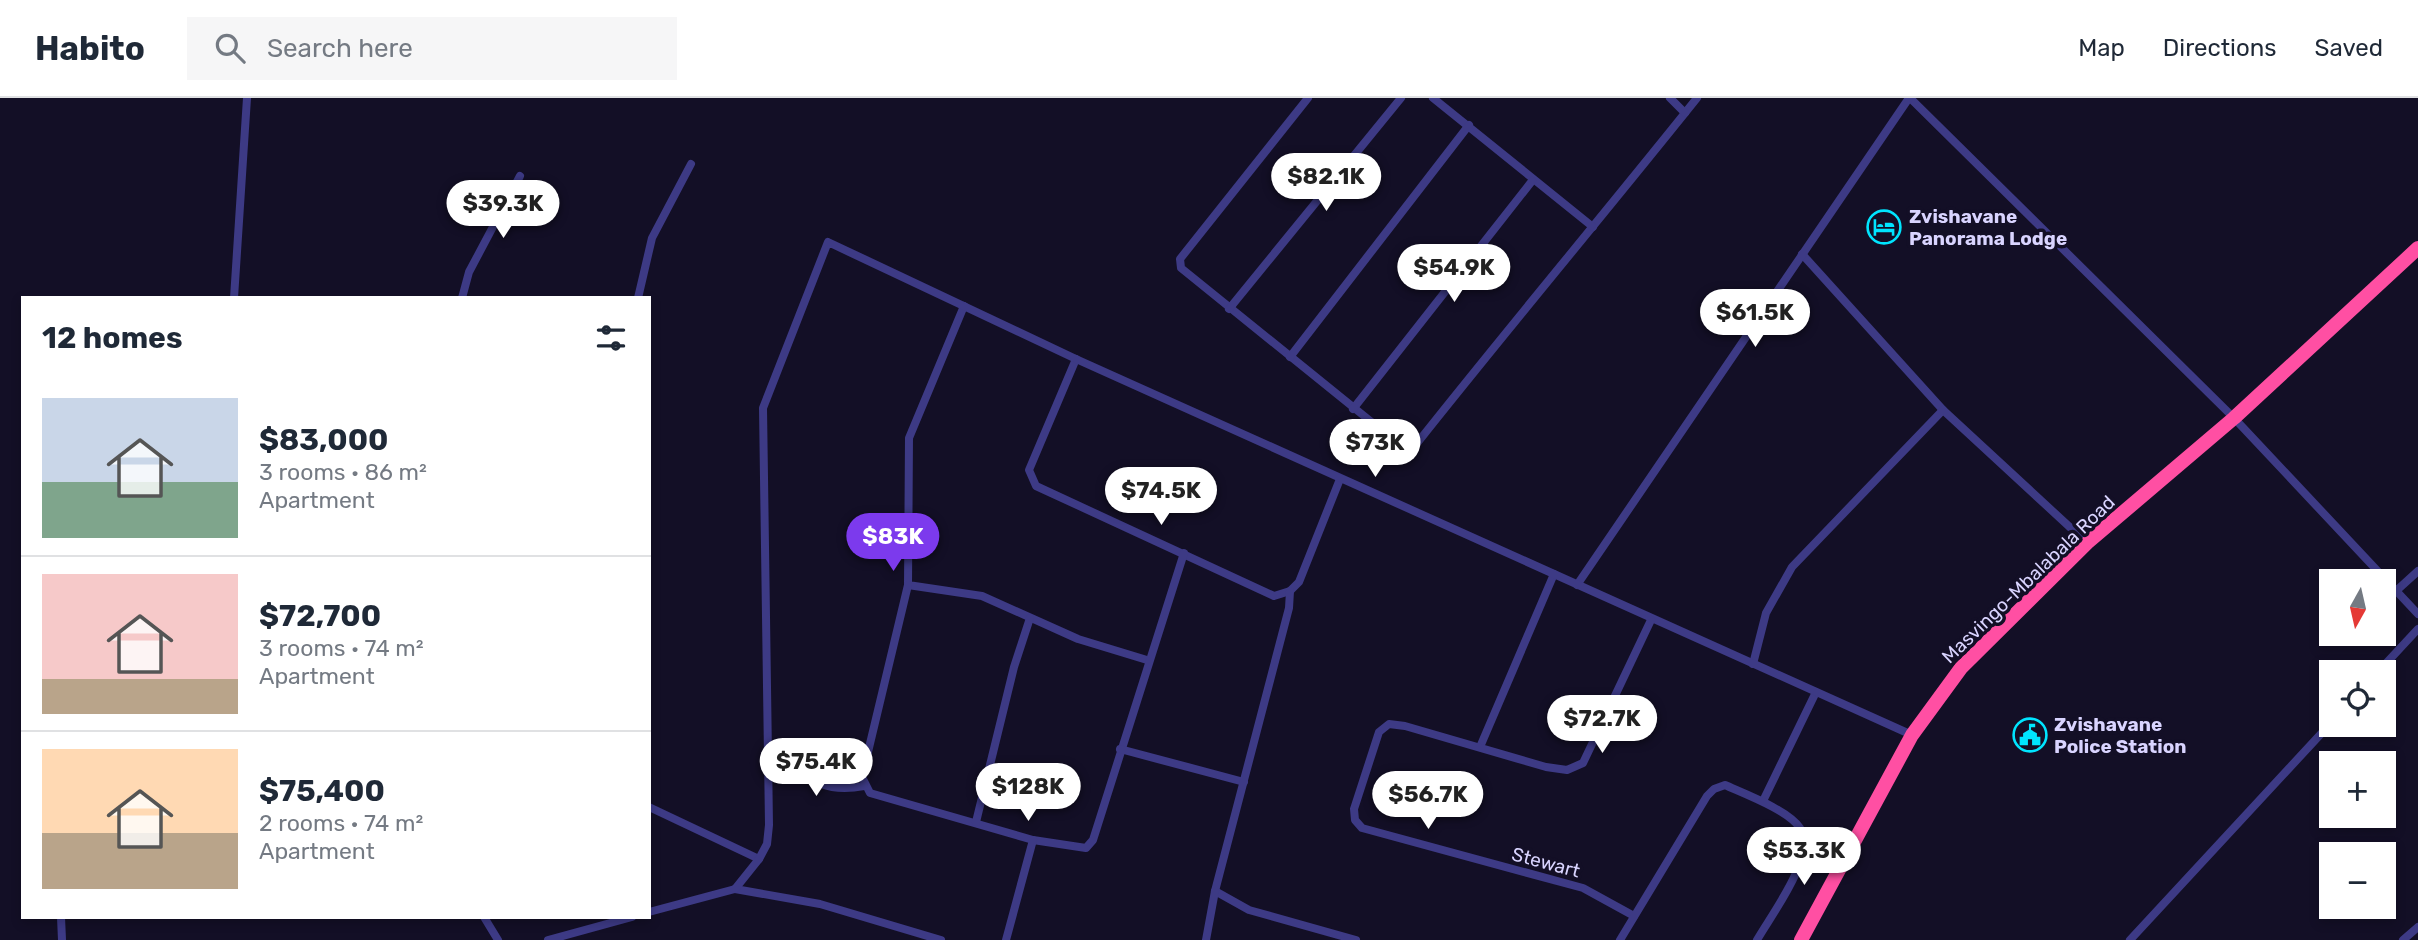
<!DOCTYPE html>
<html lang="en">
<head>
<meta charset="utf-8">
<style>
	:root { --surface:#fff; --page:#f6f6f7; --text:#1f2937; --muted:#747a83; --line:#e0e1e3; --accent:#7c3aed }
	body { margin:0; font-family:Rubik,sans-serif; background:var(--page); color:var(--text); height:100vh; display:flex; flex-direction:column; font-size:26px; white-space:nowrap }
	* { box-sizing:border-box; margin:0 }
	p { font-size:23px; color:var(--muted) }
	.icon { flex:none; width:38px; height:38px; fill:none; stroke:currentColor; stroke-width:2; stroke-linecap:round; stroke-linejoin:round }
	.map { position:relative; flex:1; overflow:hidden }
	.side { position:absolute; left:21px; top:198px; width:630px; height:623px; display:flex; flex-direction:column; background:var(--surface); border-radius:0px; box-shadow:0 4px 10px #0003 }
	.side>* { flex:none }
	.needle { width:46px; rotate:188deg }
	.controls { position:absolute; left:2319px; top:471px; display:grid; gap:14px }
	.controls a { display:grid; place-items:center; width:77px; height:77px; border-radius:0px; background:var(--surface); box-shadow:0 4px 10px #0003; font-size:35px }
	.price { position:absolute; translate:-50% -60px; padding:0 16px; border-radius:24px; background:#fff; color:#222; font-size:23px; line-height:46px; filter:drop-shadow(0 2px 4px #0008) }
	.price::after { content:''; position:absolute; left:50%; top:42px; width:21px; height:16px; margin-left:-10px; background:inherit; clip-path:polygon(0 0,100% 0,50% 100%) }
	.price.selected { background:var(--accent); color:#fff }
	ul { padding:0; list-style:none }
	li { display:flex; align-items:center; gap:21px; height:175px; padding:0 21px }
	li+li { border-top:2px solid var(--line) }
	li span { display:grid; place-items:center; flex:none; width:196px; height:140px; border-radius:0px; color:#555 }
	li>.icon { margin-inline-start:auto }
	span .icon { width:84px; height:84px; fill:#fffc; stroke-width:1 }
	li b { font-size:30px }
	h2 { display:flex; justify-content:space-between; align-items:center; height:84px; padding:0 21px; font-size:30px }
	header { display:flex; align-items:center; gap:42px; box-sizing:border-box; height:98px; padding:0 35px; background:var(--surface); border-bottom:2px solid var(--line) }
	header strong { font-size:33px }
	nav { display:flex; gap:38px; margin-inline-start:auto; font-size:24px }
	.search { width:490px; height:63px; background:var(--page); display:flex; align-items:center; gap:18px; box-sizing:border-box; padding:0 24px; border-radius:0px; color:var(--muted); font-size:26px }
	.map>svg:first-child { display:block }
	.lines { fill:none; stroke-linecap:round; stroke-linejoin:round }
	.street { stroke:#3d3a85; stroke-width:8 }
	.highway { stroke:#ff4fa3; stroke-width:14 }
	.labels { text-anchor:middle; stroke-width:7; stroke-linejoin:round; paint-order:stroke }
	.poi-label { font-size:19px; font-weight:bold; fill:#d9d4ff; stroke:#130f26; text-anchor:start }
	.street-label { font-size:19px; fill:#d9d4ff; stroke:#130f26 }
</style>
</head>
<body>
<header>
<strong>Habito</strong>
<div class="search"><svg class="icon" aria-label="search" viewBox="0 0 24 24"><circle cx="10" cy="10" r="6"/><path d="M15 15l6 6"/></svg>Search here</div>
<nav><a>Map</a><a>Directions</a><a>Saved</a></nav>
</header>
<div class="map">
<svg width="2418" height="842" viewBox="0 0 2418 842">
	<rect width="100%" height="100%" fill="#130f26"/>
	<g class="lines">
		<g class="street">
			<path d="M1308 0 1180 161 1181 170 1400 347 1411 348 1418 344C1510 228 1605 115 1697 0"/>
			<polyline points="1433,0 1593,129"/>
			<polyline points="1670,0 1685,15"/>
			<polyline points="1910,0 2234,320 2418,516"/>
			<polyline points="1802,156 1943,312"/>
			<polyline points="234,200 247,0"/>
			<polyline points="462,200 469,174 520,78"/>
			<polyline points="638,200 652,140 691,66"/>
			<polyline points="964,208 909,340 908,487 982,498 1078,541 1147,562"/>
			<polyline points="1229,211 1401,0"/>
			<polyline points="1290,259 1469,27"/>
			<polyline points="1076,261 1029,372 1036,388 1274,498 1290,493 1299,484 1340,381"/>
			<polyline points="1353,311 1532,83"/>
			<polyline points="908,487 862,679 870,695 1033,742 1086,750 1093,742 1184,455"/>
			<polyline points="1577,487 1909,0"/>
			<polyline points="2396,493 2418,473"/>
			<polyline points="1753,566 1766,515 1792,469 1943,312 2087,445"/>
			<polyline points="2378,574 2418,531"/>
			<polyline points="1480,649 1554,476"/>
			<polyline points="1120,651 1244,684"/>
			<path d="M767 669 785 661C813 684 827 695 864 688"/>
			<polyline points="1763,703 1816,594"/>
			<polyline points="649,709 759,761"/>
			<polyline points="976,724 1014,569 1030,520"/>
			<polyline points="735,791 820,806 941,842"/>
			<polyline points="1215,793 1249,812 1356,842"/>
			<polyline points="649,814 735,791 759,761 767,746 769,727 763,310 828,144 1076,261 1912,637"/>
			<polyline points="1634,818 1583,790 1362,730 1355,722 1354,711 1379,634 1389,626 1405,628 1546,669 1567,672 1583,665 1651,522"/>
			<polyline points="61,819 62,842"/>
			<polyline points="484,819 498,842"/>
			<polyline points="548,842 632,819"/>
			<polyline points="1006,842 1033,742"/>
			<polyline points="1206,842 1215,793 1289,510 1290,493"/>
			<path d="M1620 842 1707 698 1714 691 1725 687C1745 696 1788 712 1800 730 1817 758 1771 817 1757 842"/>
			<polyline points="2130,842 2331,625"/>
			<polyline points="2403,842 2418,829"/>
		</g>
		<polyline class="highway" points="1801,842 1912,637 1961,570 2087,445 2234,320 2418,150"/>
	</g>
	<defs>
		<symbol id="hotel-ring" viewBox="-11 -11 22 22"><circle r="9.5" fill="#130f26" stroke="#00e5ff" stroke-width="1.5"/><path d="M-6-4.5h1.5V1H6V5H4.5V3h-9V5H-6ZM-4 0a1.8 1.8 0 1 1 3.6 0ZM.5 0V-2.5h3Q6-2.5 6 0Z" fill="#00e5ff"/></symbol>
		<symbol id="civic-ring" viewBox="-11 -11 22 22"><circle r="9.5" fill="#130f26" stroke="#00e5ff" stroke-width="1.5"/><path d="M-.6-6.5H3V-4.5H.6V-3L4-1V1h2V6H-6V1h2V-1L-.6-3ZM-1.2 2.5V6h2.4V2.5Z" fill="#00e5ff"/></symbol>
	</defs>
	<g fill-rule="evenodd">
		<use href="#hotel-ring" x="1865" y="110" width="38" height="38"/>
		<use href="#civic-ring" x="2011" y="618" width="38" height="38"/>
	</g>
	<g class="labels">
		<g class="poi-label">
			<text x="1909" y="125">Zvishavane<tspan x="1909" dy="22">Panorama Lodge</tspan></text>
			<text x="2054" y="633">Zvishavane<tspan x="2054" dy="22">Police Station</tspan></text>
		</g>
		<g class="street-label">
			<text transform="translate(2028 481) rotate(-44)" y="7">Masvingo-Mbalabala Road</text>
			<text transform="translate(1546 764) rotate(15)" y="7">Stewart</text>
		</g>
	</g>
</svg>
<div class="controls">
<a><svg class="needle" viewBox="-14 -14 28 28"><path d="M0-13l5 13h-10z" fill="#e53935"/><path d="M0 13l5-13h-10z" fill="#747a83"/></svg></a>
<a><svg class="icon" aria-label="locate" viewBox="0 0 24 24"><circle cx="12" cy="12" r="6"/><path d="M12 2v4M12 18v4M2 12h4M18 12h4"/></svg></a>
<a>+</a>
<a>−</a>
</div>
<b class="price" style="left:1326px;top:115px">$82.1K</b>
<b class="price" style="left:503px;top:142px">$39.3K</b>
<b class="price" style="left:1454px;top:206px">$54.9K</b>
<b class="price" style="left:1755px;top:251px">$61.5K</b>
<b class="price" style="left:1375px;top:381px">$73K</b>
<b class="price" style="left:1161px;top:429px">$74.5K</b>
<b class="price selected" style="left:893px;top:475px">$83K</b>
<b class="price" style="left:1602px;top:657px">$72.7K</b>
<b class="price" style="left:816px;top:700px">$75.4K</b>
<b class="price" style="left:1028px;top:725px">$128K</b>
<b class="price" style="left:1428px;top:733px">$56.7K</b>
<b class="price" style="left:1804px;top:789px">$53.3K</b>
<section class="side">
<h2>12 homes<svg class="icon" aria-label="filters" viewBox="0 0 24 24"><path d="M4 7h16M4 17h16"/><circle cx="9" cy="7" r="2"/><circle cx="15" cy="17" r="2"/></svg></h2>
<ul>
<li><span style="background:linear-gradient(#c9d6e8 60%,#7fa58c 0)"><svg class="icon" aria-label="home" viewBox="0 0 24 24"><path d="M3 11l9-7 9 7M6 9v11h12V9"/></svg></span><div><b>$83,000</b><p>3 rooms · 86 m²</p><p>Apartment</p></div></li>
<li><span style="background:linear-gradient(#f6c9c9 75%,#b9a48a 0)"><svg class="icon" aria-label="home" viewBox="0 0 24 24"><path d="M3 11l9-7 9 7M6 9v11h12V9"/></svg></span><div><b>$72,700</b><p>3 rooms · 74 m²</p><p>Apartment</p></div></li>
<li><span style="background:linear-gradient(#ffd9b3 60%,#b9a48a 0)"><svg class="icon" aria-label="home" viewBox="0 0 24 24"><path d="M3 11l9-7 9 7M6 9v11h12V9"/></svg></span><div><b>$75,400</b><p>2 rooms · 74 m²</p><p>Apartment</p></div></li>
</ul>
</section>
</div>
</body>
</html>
